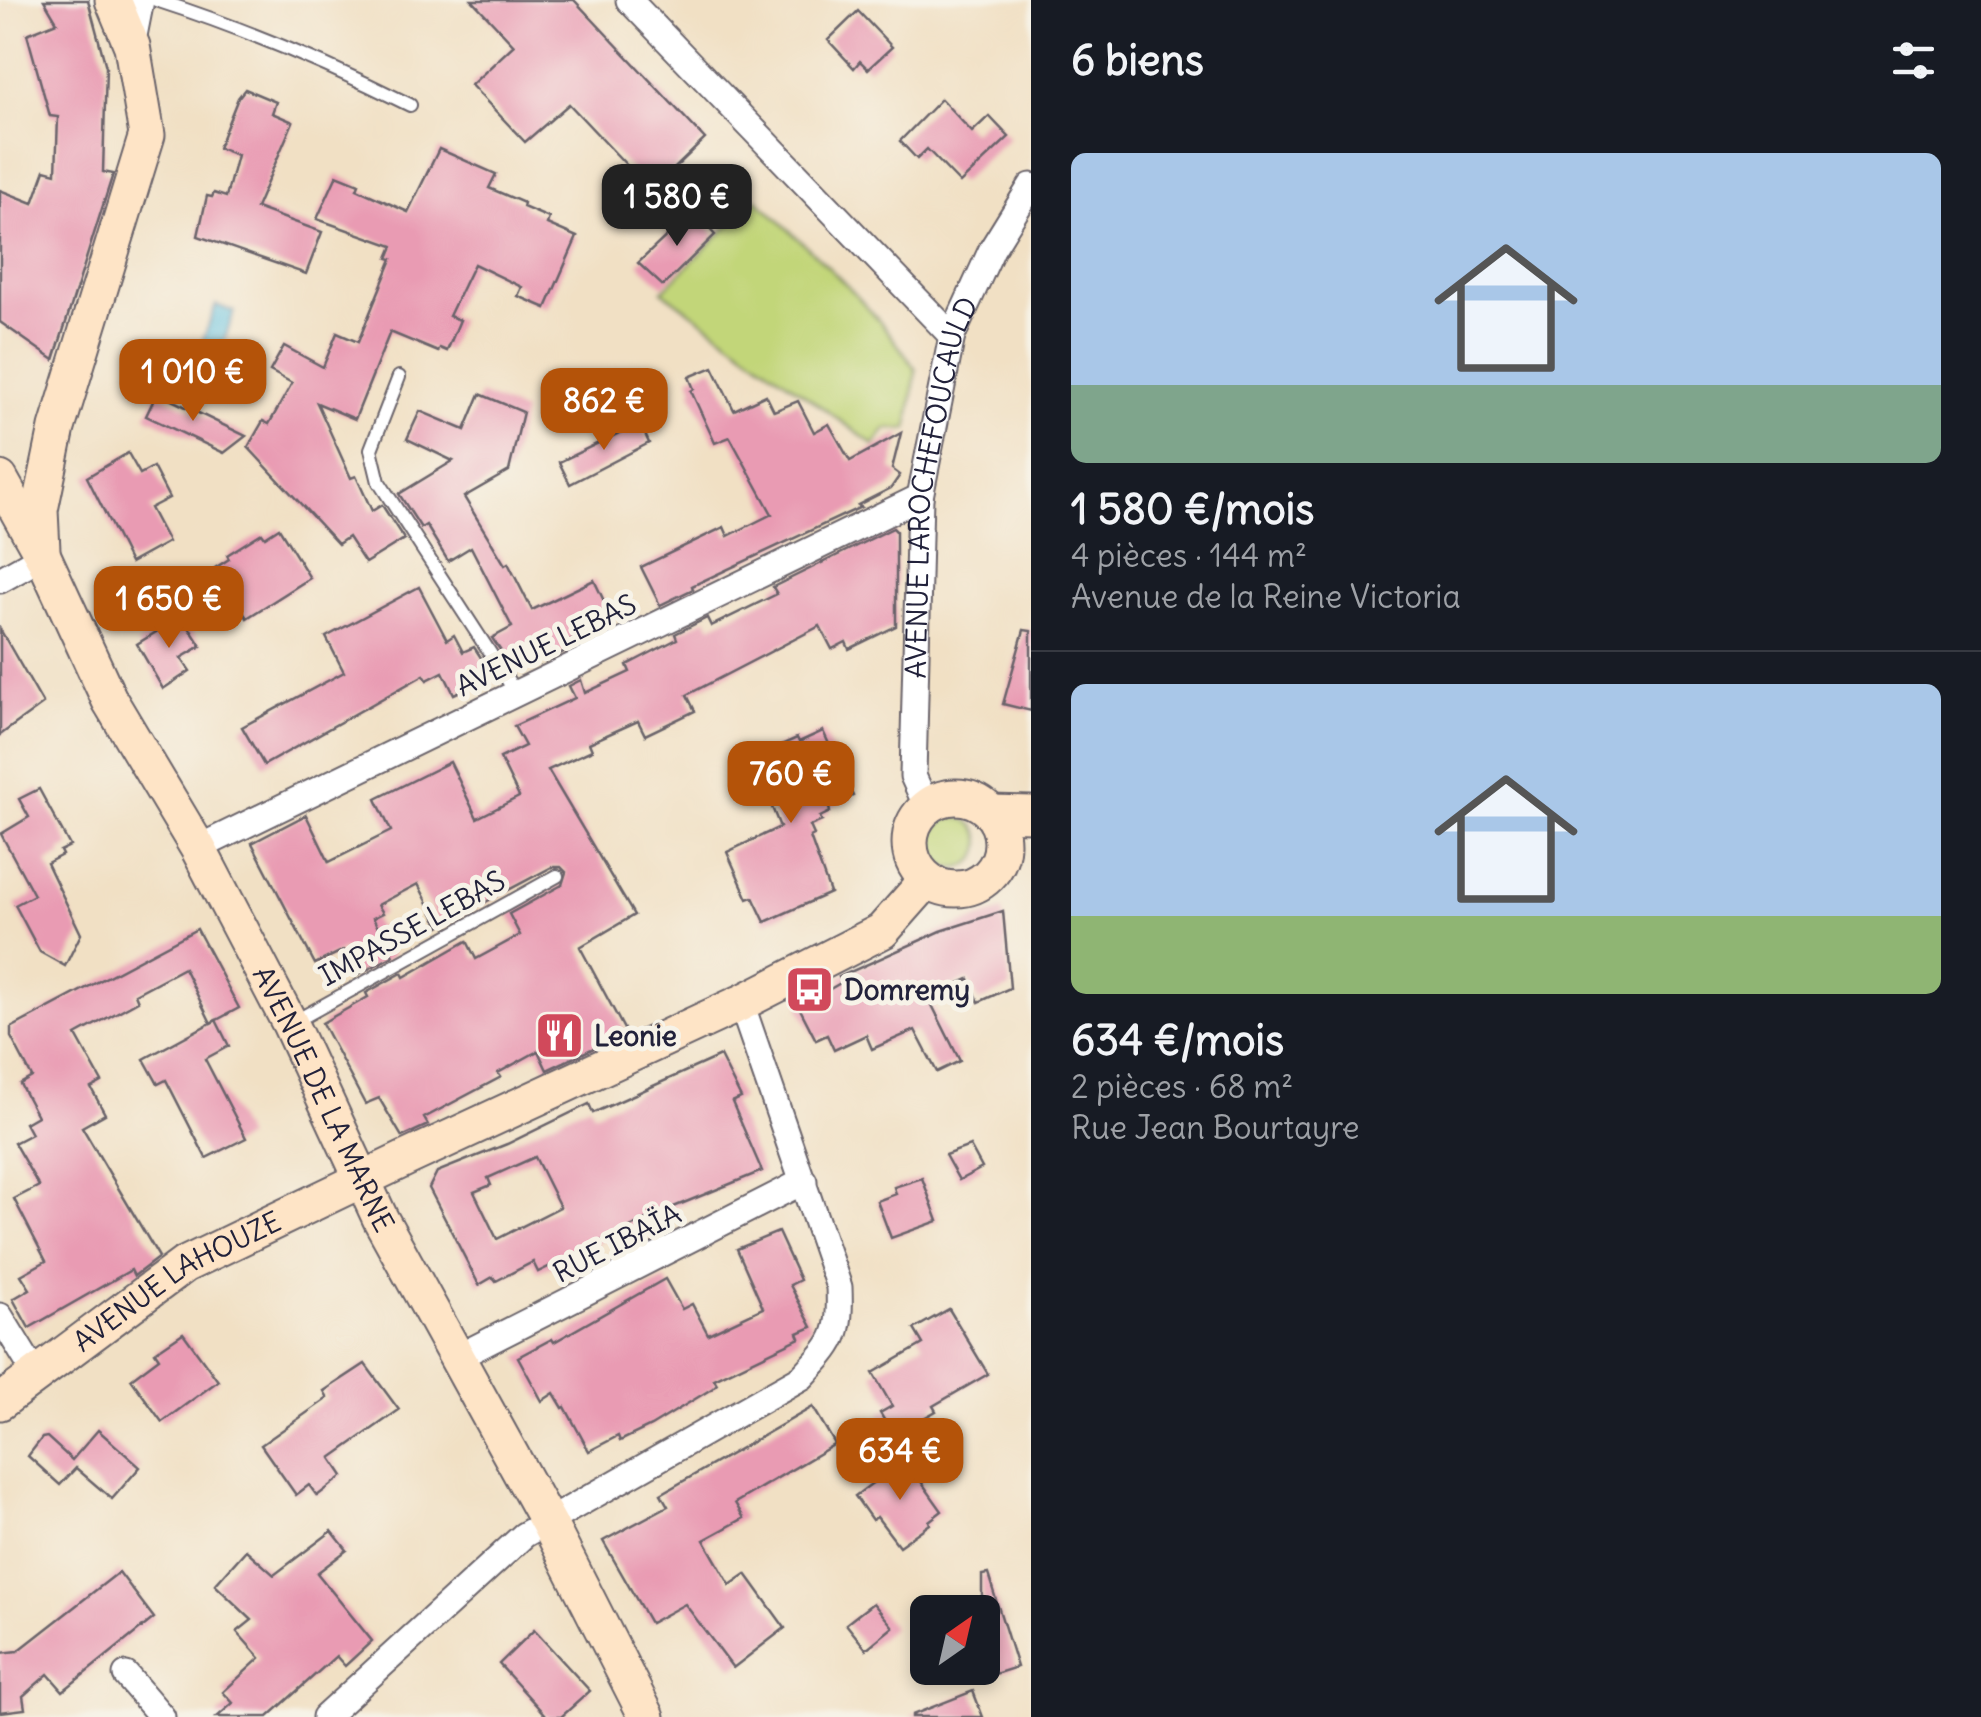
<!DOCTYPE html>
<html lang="fr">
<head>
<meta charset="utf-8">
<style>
	:root { --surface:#171b24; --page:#242831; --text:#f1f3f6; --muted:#9ea1a6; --line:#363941; --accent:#b45309 }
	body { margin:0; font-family:Delius,sans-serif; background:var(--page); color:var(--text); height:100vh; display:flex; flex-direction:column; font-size:38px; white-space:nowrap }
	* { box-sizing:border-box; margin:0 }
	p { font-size:32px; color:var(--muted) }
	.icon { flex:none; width:55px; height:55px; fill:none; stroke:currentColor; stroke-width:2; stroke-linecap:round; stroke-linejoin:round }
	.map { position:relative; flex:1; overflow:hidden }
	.side { display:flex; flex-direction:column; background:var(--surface); width:950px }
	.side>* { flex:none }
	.needle { width:65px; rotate:34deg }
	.fabs { position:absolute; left:910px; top:1595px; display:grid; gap:20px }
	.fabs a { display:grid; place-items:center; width:90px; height:90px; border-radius:15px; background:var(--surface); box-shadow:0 5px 15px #0003; font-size:50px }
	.price { position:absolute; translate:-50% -85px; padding:0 22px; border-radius:20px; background:var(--accent); color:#fff; font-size:32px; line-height:65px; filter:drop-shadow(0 2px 5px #0008) }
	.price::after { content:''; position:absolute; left:50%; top:60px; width:30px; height:22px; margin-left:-15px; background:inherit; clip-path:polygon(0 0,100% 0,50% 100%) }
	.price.current { background:#222; color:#fff }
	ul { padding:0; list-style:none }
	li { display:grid; align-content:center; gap:20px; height:530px; padding:0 40px }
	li+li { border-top:2px solid var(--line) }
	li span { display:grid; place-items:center; height:310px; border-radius:15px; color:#555 }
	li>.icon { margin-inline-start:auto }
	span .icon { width:180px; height:180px; fill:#fffc; stroke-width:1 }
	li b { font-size:42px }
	h2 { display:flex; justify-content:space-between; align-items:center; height:120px; padding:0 40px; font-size:42px }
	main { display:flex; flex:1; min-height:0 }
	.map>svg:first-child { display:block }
	.green { fill:#c2d679; stroke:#727c5a; stroke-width:2.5 }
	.water { fill:#62c1e0; stroke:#42728e; stroke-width:2.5 }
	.building { fill:#e99bb3; fill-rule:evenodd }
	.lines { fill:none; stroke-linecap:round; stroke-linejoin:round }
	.lane-casing { stroke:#6a646b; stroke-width:16 }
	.street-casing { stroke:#6a646b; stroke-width:29 }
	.secondary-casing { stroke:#6a646b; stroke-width:39 }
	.lane { stroke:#fff; stroke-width:12 }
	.street { stroke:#fff; stroke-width:25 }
	.secondary { stroke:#fee4c6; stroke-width:35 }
	.labels { text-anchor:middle; stroke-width:10; stroke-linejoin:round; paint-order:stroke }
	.street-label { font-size:28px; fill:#22223b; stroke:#f7f3e8 }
	.poi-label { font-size:28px; font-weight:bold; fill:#22223b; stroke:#f7f3e8; text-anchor:start }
</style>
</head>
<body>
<main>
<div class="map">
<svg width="1031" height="1717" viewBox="0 0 1031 1717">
	<rect width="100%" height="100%" fill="#f7f3e8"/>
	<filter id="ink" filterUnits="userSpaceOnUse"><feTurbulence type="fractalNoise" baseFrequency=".01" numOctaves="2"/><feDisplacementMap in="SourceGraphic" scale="20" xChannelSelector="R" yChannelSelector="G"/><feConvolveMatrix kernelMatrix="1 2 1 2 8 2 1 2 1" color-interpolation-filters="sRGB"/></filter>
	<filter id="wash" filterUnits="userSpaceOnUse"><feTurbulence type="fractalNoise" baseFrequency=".0048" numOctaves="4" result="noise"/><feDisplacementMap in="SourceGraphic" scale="40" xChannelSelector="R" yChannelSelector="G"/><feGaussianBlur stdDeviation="2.25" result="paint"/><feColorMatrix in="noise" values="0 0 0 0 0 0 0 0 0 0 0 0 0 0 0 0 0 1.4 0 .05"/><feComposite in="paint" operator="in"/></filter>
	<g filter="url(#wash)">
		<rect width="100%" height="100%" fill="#f1e0c4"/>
		<g class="green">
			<path d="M756 199C813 253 873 304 916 370L908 429H886L874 445 662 291Z"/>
			<circle cx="956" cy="843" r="25"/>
		</g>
		<polygon class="water" points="216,305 234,312 220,353 201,346"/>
		<g id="blocks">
			<g class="building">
				<polygon points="44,0 88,0 106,67 103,172 113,174 54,360 0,322 0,190 33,203 45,170 56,173 58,117 50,116 27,34 57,22"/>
				<polygon points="472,0 574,0 705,139 651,191 569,104 525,142 471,85 514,45"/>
				<polygon points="858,11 892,47 868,69 860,61 854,68 828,40"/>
				<polygon points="245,89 276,102 272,113 293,122 256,208 322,232 306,274 198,236 207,196 212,197 214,193 226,197 237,155 218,148 238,98"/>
				<polygon points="941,99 972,132 989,116 1009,137 960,183 927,149 917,159 900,141"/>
				<polygon points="439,149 496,174 489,188 524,203 523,207 549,218 547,224 577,237 546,308 518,296 522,287 474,264 449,316 460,320 447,351 440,348 438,352 390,332 355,419 317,403 351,478 356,476 372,511 382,505 404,539 365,563 348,537 338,544 248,447 263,421 269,424 292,383 270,371 284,346 323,367 337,333 358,342 392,259 388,258 393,246 317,219 337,175 359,184 357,189 408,212"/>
				<polygon points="693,211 715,235 663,286 638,263"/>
				<polygon points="713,367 734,410 766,395 774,411 798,401 814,432 829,424 850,461 901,433 892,469 900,475 891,488 858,505 861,507 692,586 693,589 660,605 641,567 724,527 728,536 772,514 730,437 715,443 691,391 694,389 689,377"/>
				<polygon points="157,393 246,436 224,453 146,416"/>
				<polygon points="480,394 523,412 509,471 464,497 505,565 508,563 532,610 594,580 613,620 569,641 572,648 553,657 548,647 511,666 492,638 512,627 471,547 448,561 426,525 421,528 399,494 453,461 407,439 420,411 465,430"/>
				<polygon points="640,423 649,443 570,484 559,462"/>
				<polygon points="128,453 140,474 153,467 169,498 150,508 168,542 130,563 87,477"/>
				<polygon points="279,528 310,578 247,618 215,568 229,559 227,555 262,533 265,537"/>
				<polygon points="893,528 896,531 896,626 849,649 846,642 832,649 820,626 687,695 695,711 645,735 638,721 589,743 592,750 548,770 634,915 580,947 626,1033 547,1070 538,1051 498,1073 501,1077 424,1118 428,1125 402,1137 379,1098 365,1104 322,1023 368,997 366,993 402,973 404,977 467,941 476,959 520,935 509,914 562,885 566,872 561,867 552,867 440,926 418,884 378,905 383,913 373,918 393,956 357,975 344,950 315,964 252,843 306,815 329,862 391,831 376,799 450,762 477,818 519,797 500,758 525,746 514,726 575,698 569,686 581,680 585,693 630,672 627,665 677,639 675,634 707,618 711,626 777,594 773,587"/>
				<polygon points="419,587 447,640 454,635 463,652 474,647 493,676 454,694 443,672 427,680 424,675 264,765 242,727 344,672 326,637"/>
				<polygon points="182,616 201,646 181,658 190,671 163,689 137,644"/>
				<polygon points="0,629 43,704 0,735"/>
				<polygon points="1024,630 1031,631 1031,711 1003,704"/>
				<polygon points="823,731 853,796 829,808 830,812 820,817 822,821 810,826 814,835 810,837 830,893 765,922 753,897 748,899 727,852 780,827 752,758 797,738 799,742"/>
				<polygon points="39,789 70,846 60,851 62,855 47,863 81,934 65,966 40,952 15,905 34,895 1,834 29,817 19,799"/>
				<polygon points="1003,911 1010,988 979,1002 969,979 928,997 960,1061 937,1072 915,1030 872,1049 866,1035 834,1050 827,1035 816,1040 799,1007 842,982 839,977 941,931"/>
				<polygon points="197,929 239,1008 211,1023 184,968 135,994 138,1001 76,1035 102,1082 91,1088 105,1114 82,1127 159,1257 134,1276 131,1270 29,1328 13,1299 30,1289 21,1275 46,1261 14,1199 39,1186 14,1143 31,1134 25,1123 37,1116 20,1084 32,1077 11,1037 11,1028"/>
				<polygon points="216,1020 229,1046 205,1059 246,1138 206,1158 166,1080 158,1084 144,1059"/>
				<path d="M720 1056 741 1098 732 1102 762 1171 659 1213 538 1272 533 1262 496 1281 493 1277 479 1285 429 1188 437 1172 507 1144 589 1104 593 1113ZM535 1157 560 1207 497 1239 474 1192 491 1185 488 1178Z"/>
				<polygon points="970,1146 982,1168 959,1180 945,1155"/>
				<polygon points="922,1178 938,1221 891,1238 877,1201 896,1194 894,1187"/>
				<polygon points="778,1232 800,1280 790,1285 812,1327 798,1333 800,1338 714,1379 717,1384 713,1388 651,1426 620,1441 618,1436 589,1451 565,1407 563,1408 554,1393 542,1401 518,1357 552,1339 554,1342 665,1279 682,1309 692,1304 708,1334 763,1308 737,1249"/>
				<polygon points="949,1309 988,1374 933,1406 936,1411 893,1435 880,1413 892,1406 873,1373 923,1344 914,1329"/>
				<polygon points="183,1333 218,1381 162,1422 131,1379 159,1358 155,1352"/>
				<polygon points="365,1364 399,1410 331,1458 343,1476 317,1496 309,1485 296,1495 261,1445 328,1398 324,1391"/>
				<polygon points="813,1407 835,1444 735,1503 744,1518 704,1540 730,1585 746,1574 785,1628 733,1668 685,1604 650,1623 603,1541 668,1506 661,1494"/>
				<polygon points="98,1430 140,1467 112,1499 76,1468 60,1485 28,1456 42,1438 47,1437 72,1460"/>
				<polygon points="905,1459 942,1511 929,1521 930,1524 899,1546 877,1517 872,1520 855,1496"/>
				<polygon points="332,1531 347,1550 317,1573 372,1641 345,1666 336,1656 268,1717 217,1717 233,1703 223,1692 260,1658 237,1632 252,1620 215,1585 246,1550 274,1575"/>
				<polygon points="119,1572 154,1618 63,1691 48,1674 23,1696 25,1709 0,1712 0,1653 18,1651"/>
				<polygon points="988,1574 1017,1667 995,1674 982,1632 982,1575"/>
				<polygon points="873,1603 893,1627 866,1649 846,1624"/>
				<polygon points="534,1630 590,1691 561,1717 547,1717 499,1664"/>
				<polygon points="973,1691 983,1717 912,1717 912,1715"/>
			</g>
		</g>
	</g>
	<g filter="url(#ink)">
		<use href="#blocks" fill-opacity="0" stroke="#6a646b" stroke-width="2.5"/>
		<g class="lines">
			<defs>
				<g id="lane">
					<path d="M156 0C246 29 326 63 410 105"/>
					<polyline points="399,377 371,449 379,482 516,693"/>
					<polyline points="292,1023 557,876"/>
				</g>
				<g id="street">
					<polyline points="629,0 952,336"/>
					<polyline points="132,46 141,0"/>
					<polyline points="0,580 43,556"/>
					<path id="s1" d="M927 807 913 776 920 497 952 336 992 249 1031 186"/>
					<polyline points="198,848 920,497"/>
					<polyline points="0,1316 36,1375"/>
					<polyline points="456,1358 804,1181"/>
					<polyline points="126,1675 162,1717"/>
					<path d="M325 1717 524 1535 802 1377C835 1342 841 1336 839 1287L741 1003"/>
				</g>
				<g id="secondary">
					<path id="s2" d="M0 479 43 556 110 701 198 848 290 1024 381 1220 549 1524 647 1717"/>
					<polyline points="42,550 40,510 57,428 147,135 132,46 113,0"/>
					<circle cx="956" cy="843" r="46"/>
					<polyline points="991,813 1031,814"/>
					<path id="s3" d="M0 1402 184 1265 409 1157 741 1003 882 931 927 880"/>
				</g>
			</defs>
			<use href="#lane" class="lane-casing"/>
			<use href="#street" class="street-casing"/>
			<use href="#secondary" class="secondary-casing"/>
			<use href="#lane" class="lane"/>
			<use href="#street" class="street"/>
			<use href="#secondary" class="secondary"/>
		</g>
	</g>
	<defs>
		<symbol id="bus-square" viewBox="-11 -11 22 22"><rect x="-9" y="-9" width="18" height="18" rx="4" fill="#d1495b" stroke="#f7f3e8"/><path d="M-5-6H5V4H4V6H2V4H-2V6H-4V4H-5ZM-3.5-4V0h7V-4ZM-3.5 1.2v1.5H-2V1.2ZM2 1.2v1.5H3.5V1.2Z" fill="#fff"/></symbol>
		<symbol id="restaurant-square" viewBox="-11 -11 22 22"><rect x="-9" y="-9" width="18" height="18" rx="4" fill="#d1495b" stroke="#f7f3e8"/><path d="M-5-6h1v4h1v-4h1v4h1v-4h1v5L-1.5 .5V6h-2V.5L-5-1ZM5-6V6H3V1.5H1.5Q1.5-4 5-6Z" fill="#fff"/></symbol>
	</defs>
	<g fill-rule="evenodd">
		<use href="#bus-square" x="782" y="962" width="55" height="55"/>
		<use href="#restaurant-square" x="532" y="1008" width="55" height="55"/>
	</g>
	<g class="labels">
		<g class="street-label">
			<text dy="10" stroke="none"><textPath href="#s1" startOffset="325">AVENUE LAROCHEFOUCAULD</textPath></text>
			<text transform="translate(546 645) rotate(-26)" y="10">AVENUE LEBAS</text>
			<text transform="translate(412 928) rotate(-29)" y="10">IMPASSE LEBAS</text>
			<text dy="10" stroke="none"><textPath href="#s2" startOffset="700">AVENUE DE LA MARNE</textPath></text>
			<text transform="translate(617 1243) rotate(-27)" y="10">RUE IBAÏA</text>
			<text dy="10" stroke="none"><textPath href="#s3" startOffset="215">AVENUE LAHOUZE</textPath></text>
		</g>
		<g class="poi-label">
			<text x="844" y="1000">Domremy</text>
			<text x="594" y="1046">Leonie</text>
		</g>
	</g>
</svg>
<div class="fabs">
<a><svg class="needle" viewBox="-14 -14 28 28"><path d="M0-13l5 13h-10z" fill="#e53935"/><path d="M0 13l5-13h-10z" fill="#9ea1a6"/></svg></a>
</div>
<b class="price current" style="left:677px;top:249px">1 580 €</b>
<b class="price" style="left:193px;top:424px">1 010 €</b>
<b class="price" style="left:604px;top:453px">862 €</b>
<b class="price" style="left:169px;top:651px">1 650 €</b>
<b class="price" style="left:791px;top:826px">760 €</b>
<b class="price" style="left:900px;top:1503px">634 €</b>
</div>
<section class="side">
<h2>6 biens<svg class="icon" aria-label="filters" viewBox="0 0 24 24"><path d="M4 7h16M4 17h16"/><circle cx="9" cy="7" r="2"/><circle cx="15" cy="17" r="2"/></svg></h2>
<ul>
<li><span style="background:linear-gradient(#a9c7e8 75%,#7fa58c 0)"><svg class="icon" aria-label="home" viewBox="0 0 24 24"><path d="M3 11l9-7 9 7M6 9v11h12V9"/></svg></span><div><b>1 580 €/mois</b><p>4 pièces · 144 m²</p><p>Avenue de la Reine Victoria</p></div></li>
<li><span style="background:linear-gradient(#a9c7e8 75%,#8fb573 0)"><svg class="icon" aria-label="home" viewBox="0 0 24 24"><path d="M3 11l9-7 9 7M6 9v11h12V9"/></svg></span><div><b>634 €/mois</b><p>2 pièces · 68 m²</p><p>Rue Jean Bourtayre</p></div></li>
</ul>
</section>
</main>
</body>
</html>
